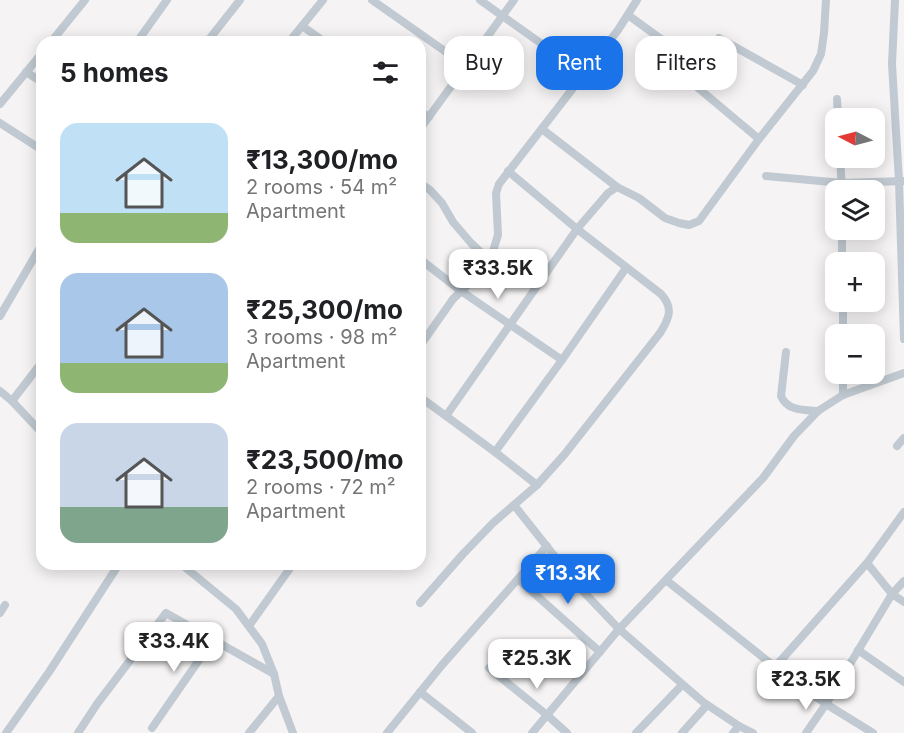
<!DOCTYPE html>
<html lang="en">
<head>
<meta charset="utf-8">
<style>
	:root { --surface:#fff; --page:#f6f6f6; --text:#202124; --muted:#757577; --accent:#1a73e8 }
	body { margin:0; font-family:Inter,sans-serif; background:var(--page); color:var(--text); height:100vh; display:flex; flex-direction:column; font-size:22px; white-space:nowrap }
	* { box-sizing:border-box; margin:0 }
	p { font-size:20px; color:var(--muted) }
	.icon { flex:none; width:33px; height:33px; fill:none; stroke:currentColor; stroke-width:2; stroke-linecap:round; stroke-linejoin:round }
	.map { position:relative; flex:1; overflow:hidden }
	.drawer { position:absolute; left:36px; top:36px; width:390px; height:534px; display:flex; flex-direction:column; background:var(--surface); border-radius:18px; box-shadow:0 3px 15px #0003 }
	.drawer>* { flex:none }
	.hud { position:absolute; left:444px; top:36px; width:369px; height:54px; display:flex; gap:12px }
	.needle { width:39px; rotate:276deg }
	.tools { position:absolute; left:825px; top:108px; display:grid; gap:12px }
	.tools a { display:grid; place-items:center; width:60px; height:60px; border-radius:12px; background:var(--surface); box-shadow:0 3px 15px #0003; font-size:30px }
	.price { position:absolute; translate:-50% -51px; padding:0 14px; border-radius:12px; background:#fff; color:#222; font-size:20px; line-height:39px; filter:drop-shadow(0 2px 3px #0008) }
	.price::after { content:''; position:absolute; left:50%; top:36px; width:18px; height:14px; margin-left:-9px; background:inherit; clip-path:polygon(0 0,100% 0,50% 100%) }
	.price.current { background:var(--accent); color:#fff }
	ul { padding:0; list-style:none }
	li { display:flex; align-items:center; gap:18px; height:150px; padding:0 24px }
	li span { display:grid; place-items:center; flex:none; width:168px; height:120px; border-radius:18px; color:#555 }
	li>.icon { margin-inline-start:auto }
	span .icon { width:72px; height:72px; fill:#fffc; stroke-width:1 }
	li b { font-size:26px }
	h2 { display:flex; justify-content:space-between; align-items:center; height:72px; padding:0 24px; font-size:26px }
	.pill { padding:0 21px; border-radius:18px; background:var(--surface); box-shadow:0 3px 15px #0003; font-size:21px; line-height:54px }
	.pill.current { background:var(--accent); color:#fff }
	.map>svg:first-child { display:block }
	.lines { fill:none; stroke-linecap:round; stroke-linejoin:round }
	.minor { stroke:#c1cad2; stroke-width:8 }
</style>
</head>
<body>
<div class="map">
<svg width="904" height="733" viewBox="0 0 904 733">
	<rect width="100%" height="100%" fill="#f5f3f3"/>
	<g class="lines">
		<g class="minor">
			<polyline points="372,0 466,66"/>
			<polyline points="480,0 584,74"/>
			<polyline points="895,0 892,64 899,181 904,339"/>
			<polyline points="628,15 661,39 675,65 685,77 759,139"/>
			<polyline points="302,26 325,42"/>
			<polyline points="719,38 803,85"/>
			<polyline points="51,42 85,0"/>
			<polyline points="137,42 167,0"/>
			<polyline points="207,42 240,0"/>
			<polyline points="289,42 323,0"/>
			<polyline points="26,72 42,82"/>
			<polyline points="837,99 838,118"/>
			<polyline points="0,104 42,53"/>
			<polyline points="420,111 429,117"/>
			<polyline points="0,123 42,150"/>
			<polyline points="420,129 514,0"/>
			<polyline points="542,129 617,187"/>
			<polyline points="840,158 842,190"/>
			<polyline points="766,176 842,183 904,181"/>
			<polyline points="420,183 430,190 442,203 453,222 471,243 490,261"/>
			<polyline points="842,230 842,262"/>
			<polyline points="420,259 461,291 562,360"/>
			<polyline points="843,302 843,334"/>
			<polyline points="0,316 42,244"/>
			<polyline points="420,346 453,299 474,279 490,261 498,235 496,193 499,184 618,30 637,0"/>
			<path d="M786 352 781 396C787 411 804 410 818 411"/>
			<polyline points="843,374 843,395"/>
			<polyline points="0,391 12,401 42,433"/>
			<polyline points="420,397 446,416 577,229 608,193 617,187 639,198 665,218 679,223 689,225 699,221 759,139 813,71 821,54 824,33 826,0"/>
			<polyline points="12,401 42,362"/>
			<polyline points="446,416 495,452 537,485"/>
			<polyline points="897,446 904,438"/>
			<polyline points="495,452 562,360 626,268"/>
			<polyline points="514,505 579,587 619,629 703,702 739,726 753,733"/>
			<polyline points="867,563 892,594 904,602"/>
			<polyline points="181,564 236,609 262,644 274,674 279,696 293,733"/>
			<polyline points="518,579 600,652"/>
			<polyline points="666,580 775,667 826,704 873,733"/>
			<path d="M420 603 463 554 493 523 537 485 564 455 660 333C669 319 674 308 661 294L577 229 508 171"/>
			<polyline points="0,613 5,605"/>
			<polyline points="249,626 293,564"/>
			<polyline points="858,650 904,682"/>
			<polyline points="775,667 867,563 904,512"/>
			<polyline points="489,668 547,715 567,733"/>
			<polyline points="420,692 472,733"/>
			<polyline points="152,728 206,650 219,643"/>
			<polyline points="6,733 49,672 119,564"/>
			<polyline points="78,733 97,704 166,613 274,674"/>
			<polyline points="249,733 279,696"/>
			<polyline points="387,733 442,665 547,546"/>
			<polyline points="532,733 619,629 763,478 794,436 818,411 843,395 904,373"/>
			<polyline points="636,733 682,685"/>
			<polyline points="682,733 707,705"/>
			<polyline points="733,733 739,726"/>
			<polyline points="806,733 826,704 892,594 904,581"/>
		</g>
	</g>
</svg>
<div class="tools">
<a><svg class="needle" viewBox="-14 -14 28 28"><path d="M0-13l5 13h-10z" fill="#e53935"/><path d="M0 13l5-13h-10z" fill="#757577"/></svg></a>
<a><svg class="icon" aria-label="layers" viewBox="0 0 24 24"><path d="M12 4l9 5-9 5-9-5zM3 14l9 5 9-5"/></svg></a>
<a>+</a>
<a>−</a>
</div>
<b class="price" style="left:498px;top:300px">₹33.5K</b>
<b class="price current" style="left:568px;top:605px">₹13.3K</b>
<b class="price" style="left:174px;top:673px">₹33.4K</b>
<b class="price" style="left:537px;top:690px">₹25.3K</b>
<b class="price" style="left:806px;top:711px">₹23.5K</b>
<div class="hud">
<a class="pill">Buy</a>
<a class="pill current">Rent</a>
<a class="pill">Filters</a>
</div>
<section class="drawer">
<h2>5 homes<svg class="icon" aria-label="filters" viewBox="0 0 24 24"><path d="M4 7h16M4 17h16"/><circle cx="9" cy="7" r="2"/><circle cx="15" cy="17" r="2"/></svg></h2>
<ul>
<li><span style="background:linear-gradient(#bfe0f5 75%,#8fb573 0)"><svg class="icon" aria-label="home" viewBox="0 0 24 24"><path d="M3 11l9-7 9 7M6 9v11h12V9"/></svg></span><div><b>₹13,300/mo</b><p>2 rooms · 54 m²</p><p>Apartment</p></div></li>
<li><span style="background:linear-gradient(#a9c7e8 75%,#8fb573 0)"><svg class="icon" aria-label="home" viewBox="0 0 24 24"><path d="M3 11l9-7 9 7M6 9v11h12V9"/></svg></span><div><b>₹25,300/mo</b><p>3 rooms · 98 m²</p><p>Apartment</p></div></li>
<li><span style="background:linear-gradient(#c9d6e8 70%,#7fa58c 0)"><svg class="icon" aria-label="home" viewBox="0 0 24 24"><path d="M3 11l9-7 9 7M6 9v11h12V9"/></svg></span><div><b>₹23,500/mo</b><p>2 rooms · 72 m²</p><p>Apartment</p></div></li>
</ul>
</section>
</div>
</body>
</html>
